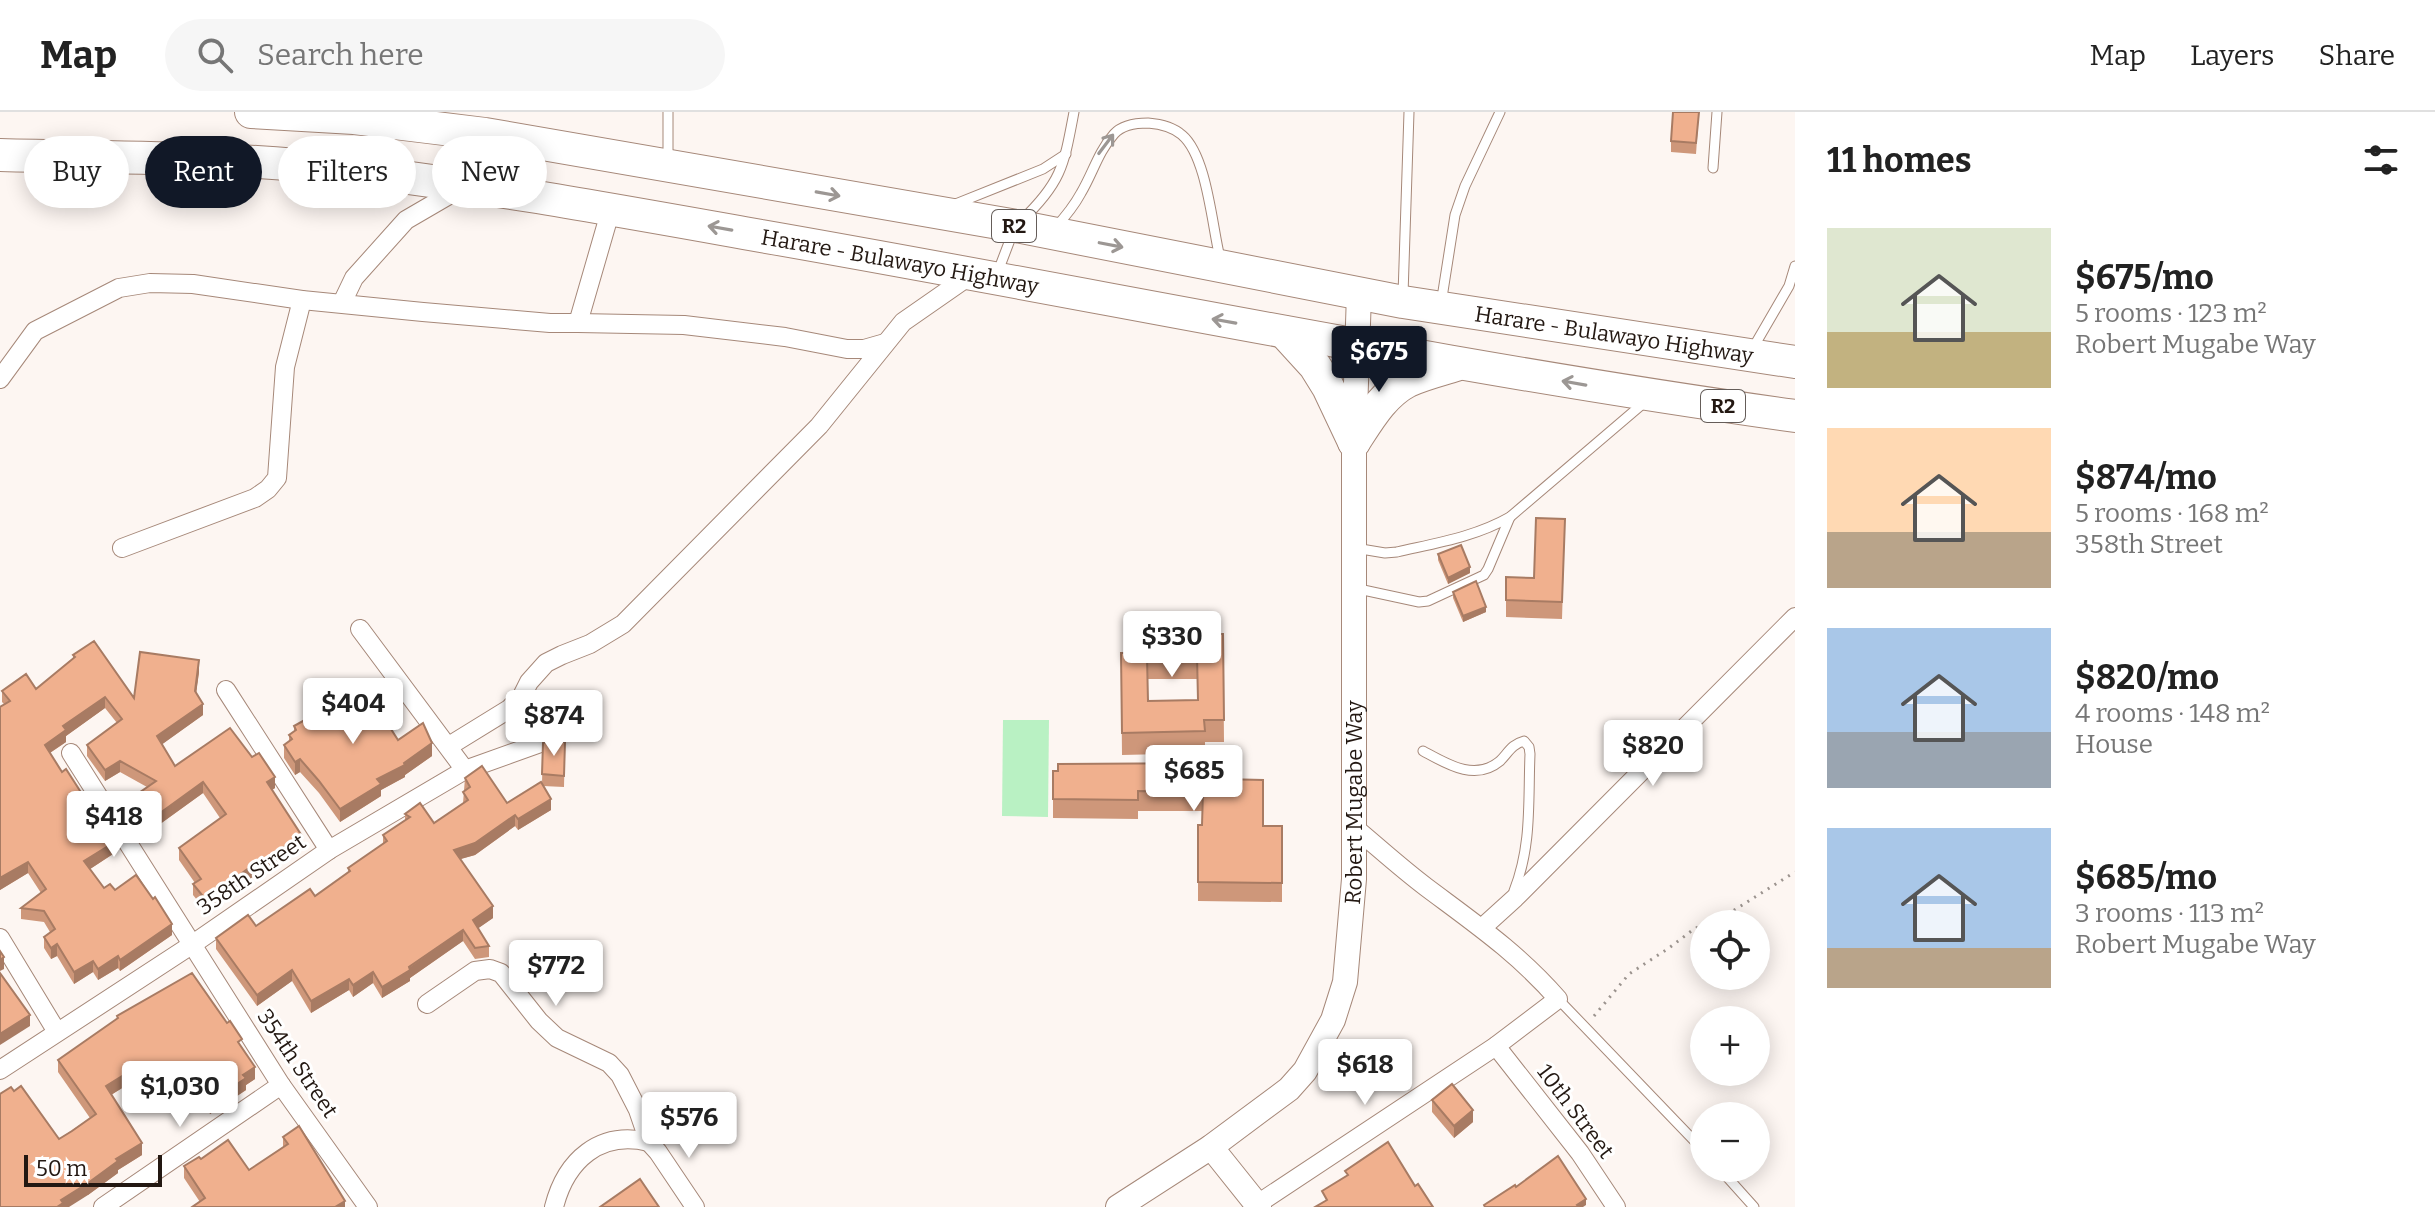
<!DOCTYPE html>
<html lang="en">
<head>
<meta charset="utf-8">
<style>
	:root { --surface:#fff; --page:#f6f6f6; --text:#222; --muted:#767676; --line:#e0e0e0; --accent:#111827 }
	body { margin:0; font-family:Bitter,serif; background:var(--page); color:var(--text); height:100vh; display:flex; flex-direction:column; font-size:30px; white-space:nowrap }
	* { box-sizing:border-box; margin:0 }
	p { font-size:26px; color:var(--muted) }
	.icon { flex:none; width:44px; height:44px; fill:none; stroke:currentColor; stroke-width:2; stroke-linecap:round; stroke-linejoin:round }
	.map { position:relative; flex:1; overflow:hidden }
	.details { display:flex; flex-direction:column; background:var(--surface); width:640px }
	.details>* { flex:none }
	.banner { position:absolute; left:24px; top:24px; width:760px; height:72px; display:flex; gap:16px }
	.controls { position:absolute; left:1690px; top:798px; display:grid; gap:16px }
	.controls a { display:grid; place-items:center; width:80px; height:80px; border-radius:50%; background:var(--surface); box-shadow:0 4px 20px #0003; font-size:40px }
	.scale { position:absolute; left:24px; bottom:20px; width:138px; box-sizing:border-box; padding-left:8px; border:4px solid #231812; border-top:0; font-size:22px; line-height:28px; white-space:nowrap; color:#231812; -webkit-text-stroke:6px #fff; paint-order:stroke }
	.price { position:absolute; translate:-50% -68px; padding:0 18px; border-radius:8px; background:#fff; color:#222; font-size:26px; line-height:52px; filter:drop-shadow(0 2px 4px #0008) }
	.price::after { content:''; position:absolute; left:50%; top:48px; width:24px; height:18px; margin-left:-12px; background:inherit; clip-path:polygon(0 0,100% 0,50% 100%) }
	.price.current { background:var(--accent); color:#fff }
	ul { padding:0; list-style:none }
	li { display:flex; align-items:center; gap:24px; height:200px; padding:0 32px }
	li span { display:grid; place-items:center; flex:none; width:224px; height:160px; border-radius:0px; color:#555 }
	li>.icon { margin-inline-start:auto }
	span .icon { width:96px; height:96px; fill:#fffc; stroke-width:1 }
	li b { font-size:34px }
	h2 { display:flex; justify-content:space-between; align-items:center; height:96px; padding:0 32px; font-size:34px }
	.tag { padding:0 28px; border-radius:36px; background:var(--surface); box-shadow:0 4px 20px #0003; font-size:28px; line-height:72px }
	.tag.current { background:var(--accent); color:#fff }
	header { display:flex; align-items:center; gap:48px; box-sizing:border-box; height:112px; padding:0 40px; background:var(--surface); border-bottom:2px solid var(--line) }
	header strong { font-size:38px }
	nav { display:flex; gap:44px; margin-inline-start:auto; font-size:28px }
	.search { width:560px; height:72px; background:var(--page); display:flex; align-items:center; gap:20px; box-sizing:border-box; padding:0 28px; border-radius:44px; color:var(--muted); font-size:30px }
	main { display:flex; flex:1; min-height:0 }
	.map>svg:first-child { display:block }
	.green { fill:#b9f1c3 }
	.lines { fill:none; stroke-linecap:round; stroke-linejoin:round }
	.service-casing { stroke:#a68879; stroke-width:11 }
	.minor-casing { stroke:#a68879; stroke-width:20 }
	.tertiary-casing { stroke:#a68879; stroke-width:26 }
	.trunk-casing { stroke:#a68879; stroke-width:34 }
	.path { stroke:#9b938e; stroke-width:3; stroke-dasharray:2 6; stroke-linecap:butt }
	.service { stroke:#fff; stroke-width:9 }
	.minor { stroke:#fff; stroke-width:18 }
	.tertiary { stroke:#fff; stroke-width:24 }
	.trunk { stroke:#fff; stroke-width:32 }
	.wall { fill:#ce977a; fill-rule:evenodd }
	.shaded-wall { fill:#a87b63 }
	.building { fill:#f0b08e; stroke:#a87b63; stroke-width:2; fill-rule:evenodd }
	.oneway { stroke:#9c9794 }
	.labels { text-anchor:middle; stroke-width:6; stroke-linejoin:round; paint-order:stroke }
	.shield { fill:#fff; stroke:#655d59; stroke-width:2 }
	.shield-label { font-size:20px; font-weight:bold; fill:#231812 }
	.street-label { font-size:22px; fill:#231812; stroke:#fff }
</style>
</head>
<body>
<header>
<strong>Map</strong>
<div class="search"><svg class="icon" aria-label="search" viewBox="0 0 24 24"><circle cx="10" cy="10" r="6"/><path d="M15 15l6 6"/></svg>Search here</div>
<nav><a>Map</a><a>Layers</a><a>Share</a></nav>
</header>
<main>
<div class="map">
<svg width="1795" height="1095" viewBox="0 0 1795 1095">
	<rect width="100%" height="100%" fill="#fdf6f2"/>
	<polygon class="green" points="1003,608 1049,608 1048,705 1002,704"/>
	<g class="lines">
		<defs>
			<g id="service">
				<polyline points="668,0 668,48"/>
				<polyline points="1713,56 1717,0"/>
				<polyline points="953,93 1043,57 1066,42"/>
				<path d="M1021 109C1062 70 1064 53 1074 0"/>
				<path d="M1055 116C1065 105 1074 94 1081 81 1093 61 1098 40 1114 22 1122 13 1136 11 1148 11 1160 12 1173 15 1182 23 1207 44 1212 114 1220 146"/>
				<polyline points="997,162 1013,120"/>
				<polyline points="1403,183 1409,0"/>
				<polyline points="1441,192 1455,103 1465,74 1500,0"/>
				<polyline points="1753,236 1789,174 1795,154"/>
				<path d="M1355 436 1385 441 1397 440C1436 431 1475 425 1510 405L1646 289"/>
				<polyline points="1354,476 1419,490 1428,489 1484,463 1488,457 1510,405"/>
				<path d="M1423 639C1447 652 1475 670 1500 649 1508 641 1512 632 1524 629L1529 635 1530 642C1528 690 1532 733 1514 779"/>
				<polyline points="1558,887 1704,1039"/>
				<polyline points="1719,1056 1754,1095"/>
			</g>
			<g id="minor">
				<polyline points="342,191 354,166 406,108 461,76"/>
				<polyline points="578,211 684,213 785,225 847,237 864,237 885,231"/>
				<polyline points="0,267 35,219 119,176 150,171 193,172 302,188 423,200 550,211 578,211 611,97"/>
				<polyline points="122,436 255,386 268,377 277,366 285,255 302,188"/>
				<polyline points="360,517 465,658"/>
				<polyline points="226,578 329,738"/>
				<polyline points="449,634 509,597 522,584 529,570 546,551 562,543 590,532 623,512 819,314 903,210 972,162"/>
				<polyline points="71,641 281,973 368,1095"/>
				<polyline points="1483,815 1515,786 1795,505"/>
				<polyline points="0,826 57,920"/>
				<polyline points="427,892 475,859 490,857 501,861 539,909 557,926 609,951 620,963 638,998 649,1030 658,1040 695,1095"/>
				<polyline points="1496,934 1580,1041 1616,1095"/>
				<polyline points="0,958 193,832 329,738 465,658 543,630"/>
				<polyline points="103,1095 281,973"/>
				<path d="M554 1095C566 1048 600 1018 649 1030"/>
				<path d="M1253 1095 1496 934 1558 887C1518 841 1474 811 1426 775 1402 757 1379 736 1355 716"/>
			</g>
			<g id="tertiary">
				<polyline points="1211,1035 1259,1095"/>
				<path id="s1" d="M1118 1095 1211 1035 1289 977 1305 959 1333 908 1345 870 1354 767V330L1359 182"/>
			</g>
			<g id="trunk">
				<path id="s2" d="M251 0 354 6 485 22 1016 114 1403 190 1795 250"/>
				<path id="s3" d="M0 43C112 46 226 44 337 57 479 73 620 99 761 124 1106 184 1448 256 1795 304"/>
				<polyline points="1284,220 1315,254 1328,275 1354,330"/>
				<path d="M1354 330C1369 307 1383 282 1408 269 1423 262 1440 258 1456 253"/>
			</g>
		</defs>
		<use href="#service" class="service-casing"/>
		<use href="#minor" class="minor-casing"/>
		<use href="#tertiary" class="tertiary-casing"/>
		<use href="#trunk" class="trunk-casing"/>
		<g class="path">
			<polyline points="1705,812 1728,802 1795,760"/>
			<polyline points="1594,904 1629,862 1669,836 1694,817 1704,812"/>
		</g>
		<use href="#service" class="service"/>
		<use href="#minor" class="minor"/>
		<use href="#tertiary" class="tertiary"/>
		<use href="#trunk" class="trunk"/>
	</g>
	<g class="wall">
		<polygon points="1699,0 1696,42 1671,40 1671,29"/>
		<polygon points="1565,407 1562,507 1506,505 1506,465 1534,466"/>
		<polygon points="1438,442 1470,461 1448,472 1438,448"/>
		<polygon points="1453,480 1486,500 1463,510 1453,486"/>
		<path d="M1205 522H1223L1224 630H1205V641L1122 643 1121 541H1126ZM1147 567H1197V588L1148 589Z"/>
		<polygon points="73,543 134,586 199,560 196,581 203,603 162,632 175,654 275,676 272,678 302,736 246,769 206,799 193,783 193,772 195,771 179,748 179,736 220,706 203,681 149,720 133,696 133,685 147,675 120,660 105,669 87,644 87,633 117,611 105,596 66,624 66,630 50,641 113,742 90,757 104,776 115,778 172,823 120,859 118,856 98,868 93,860 74,872 57,844 51,847 44,836 44,825 50,820 44,810 21,807 21,796 41,781 28,761 0,778 0,595 4,592 2,590 2,579 36,577 73,546"/>
		<polygon points="294,614 398,628 432,644 405,663 405,665 381,678 381,684 340,710 319,681 300,660 295,663 284,646 284,633 289,630 289,623 294,619"/>
		<polygon points="565,630 564,675 543,674 551,698 518,718 515,714 475,743 460,747 493,806 478,816 489,834 489,845 475,847 463,829 410,866 410,869 382,886 373,871 353,885 349,878 311,901 292,869 257,894 216,837 216,826 256,814 315,784 348,761 348,756 383,732 383,723 405,708 405,702 434,711 463,691 465,666 507,691 542,672 543,631"/>
		<polygon points="1053,659 1221,667 1263,714 1282,714 1282,790 1198,789 1198,713 1202,713 1203,699 1138,699 1138,707 1053,706"/>
		<polygon points="117,904 242,935 255,967 246,973 246,978 210,1002 194,977 164,995 143,963 111,983 142,1043 118,1058 118,1061 88,1083 59,1027 90,1006 58,960 58,948 117,908"/>
		<polygon points="1432,988 1473,1010 1454,1026 1432,1000"/>
		<polygon points="283,1025 345,1095 200,1090 184,1066 184,1054 201,1047 249,1058 283,1035"/>
	</g>
	<g class="shaded-wall">
		<polygon points="1470,455 1470,461 1448,472 1448,466"/>
		<polygon points="1486,495 1486,500 1463,510 1463,504"/>
		<polygon points="199,548 199,560 195,590 195,579"/>
		<polygon points="105,585 105,596 66,624 66,630 45,644 45,633 63,614"/>
		<polygon points="203,592 203,603 157,636 157,624"/>
		<polygon points="432,631 432,644 405,663 405,665 381,678 381,684 340,710 340,697 377,667 404,651"/>
		<polygon points="300,647 300,660 295,663 295,650"/>
		<polygon points="120,649 120,660 105,669 105,658"/>
		<polygon points="275,665 275,676 267,681 267,670"/>
		<polygon points="203,670 203,681 149,720 149,709"/>
		<polygon points="551,687 551,698 518,718 518,707"/>
		<polygon points="91,696 91,707 85,700"/>
		<polygon points="515,703 515,714 475,743 454,749 454,738"/>
		<polygon points="302,724 302,736 246,769 206,799 206,788 246,758"/>
		<polygon points="113,731 113,742 84,761 84,749"/>
		<polygon points="28,750 28,761 0,778 0,766"/>
		<polygon points="493,794 493,806 473,820 473,808"/>
		<polygon points="172,812 172,823 120,859 120,848"/>
		<polygon points="463,818 463,829 410,866 410,869 382,886 382,875"/>
		<polygon points="57,832 57,844 51,847 51,836"/>
		<polygon points="118,844 118,856 98,868 98,857"/>
		<polygon points="4,845 4,857 0,859 0,848"/>
		<polygon points="93,849 93,860 74,872 74,860"/>
		<polygon points="292,858 292,869 257,894 257,883"/>
		<polygon points="373,860 373,871 353,885 353,873"/>
		<polygon points="349,867 349,878 311,901 311,889"/>
		<polygon points="30,903 30,914 0,933 0,922"/>
		<polygon points="143,951 143,963 106,986 106,974"/>
		<polygon points="255,955 255,967 246,973 246,978 210,1002 210,990 243,963"/>
		<polygon points="194,965 194,977 164,995 164,983"/>
		<polygon points="1473,998 1473,1010 1454,1026 1454,1014"/>
		<polygon points="142,1031 142,1043 118,1058 118,1061 88,1083 69,1095 57,1095 61,1088 116,1047"/>
		<polygon points="1586,1087 1586,1093 1583,1095 1577,1095 1577,1093"/>
		<polygon points="345,1089 345,1095 335,1095"/>
	</g>
	<g class="building">
		<polygon points="1673,0 1699,0 1696,31 1671,29"/>
		<polygon points="1536,406 1565,407 1562,490 1506,488 1506,465 1534,466"/>
		<polygon points="1461,433 1470,455 1448,466 1438,442"/>
		<polygon points="1476,469 1486,495 1463,504 1453,480"/>
		<path d="M1180 512H1205V522H1223L1224 608H1204L1205 619 1122 621 1121 541H1127L1126 515 1180 514ZM1197 544 1198 588 1148 589 1147 545Z"/>
		<polygon points="94,529 134,586 140,540 199,548 195,579 203,592 157,624 175,654 230,616 252,645 259,641 275,665 267,670 302,724 246,758 206,788 193,772 201,767 179,736 226,702 203,670 149,709 133,685 156,669 120,649 105,658 87,633 122,607 105,585 63,614 66,618 45,633 62,660 66,657 91,696 85,700 106,720 113,731 84,749 104,776 110,772 115,778 136,763 153,787 155,785 172,812 120,848 118,844 98,857 93,849 74,860 57,832 51,836 44,825 55,817 44,799 21,796 46,777 28,750 0,766 0,595 10,589 2,579 26,562 36,577 75,545 73,543"/>
		<polygon points="361,570 398,628 423,611 432,631 404,651 405,653 377,667 381,672 340,697 319,669 300,647 295,650 284,633 292,627 289,623 296,618 294,614 332,593"/>
		<polygon points="548,629 565,630 564,664 542,662 543,631"/>
		<polygon points="1221,651 1221,667 1263,668 1263,714 1282,714 1282,771 1198,770 1198,713 1202,713 1203,680 1138,679 1138,688 1053,687 1053,659 1058,659 1058,652"/>
		<polygon points="482,654 507,691 541,670 551,687 518,707 515,703 475,731 454,738 493,794 473,808 489,834 475,836 463,818 409,855 410,858 382,875 373,860 353,873 349,867 311,889 292,858 257,883 216,826 248,803 256,814 310,777 315,784 350,759 348,756 387,729 383,723 410,705 405,702 420,691 434,711 468,688 463,680 470,675 465,666"/>
		<polygon points="0,839 4,845 0,848"/>
		<polygon points="0,861 30,903 0,922"/>
		<polygon points="192,861 227,911 230,909 242,927 238,930 255,955 243,963 246,966 210,990 194,965 164,983 143,951 106,974 142,1031 116,1047 118,1049 88,1071 61,1088 63,1091 57,1095 0,1095 0,982 11,975 14,979 21,974 59,1027 72,1019 96,1002 58,948 118,906 117,904"/>
		<polygon points="1452,972 1473,998 1454,1014 1432,988"/>
		<polygon points="299,1014 345,1089 335,1095 192,1095 205,1086 184,1054 199,1045 201,1047 228,1028 249,1058 288,1032 283,1025"/>
		<polygon points="1388,1030 1415,1074 1418,1072 1433,1095 1315,1095 1327,1088 1322,1079 1348,1063 1345,1059"/>
		<polygon points="1558,1044 1586,1087 1577,1093 1579,1095 1485,1095 1484,1093 1515,1073 1516,1075"/>
		<polygon points="640,1067 659,1095 600,1095"/>
	</g>
	<defs><path id="oneway-shaft" d="M-6 0H5M1.5-3L5.5 0L1.5 3" fill="none" stroke-width="1.6" stroke-linecap="round" stroke-linejoin="round" transform="scale(2)"/></defs>
	<g class="oneway">
		<use href="#oneway-shaft" transform="translate(1106 32) rotate(-53)"/>
		<use href="#oneway-shaft" transform="translate(828 82) rotate(10)"/>
		<use href="#oneway-shaft" transform="translate(720 116) rotate(-170)"/>
		<use href="#oneway-shaft" transform="translate(1111 133) rotate(11)"/>
		<use href="#oneway-shaft" transform="translate(1224 209) rotate(-170)"/>
		<use href="#oneway-shaft" transform="translate(1574 271) rotate(-170)"/>
	</g>
	<g class="labels">
		<g class="shield">
			<rect x="992" y="98" width="44" height="32" rx="6"/>
			<rect x="1701" y="278" width="44" height="32" rx="6"/>
		</g>
		<g class="shield-label">
			<text x="1014" y="121">R2</text>
			<text x="1723" y="301">R2</text>
		</g>
		<g class="street-label">
			<text dy="8" stroke="none"><textPath href="#s3" startOffset="908">Harare - Bulawayo Highway</textPath></text>
			<text dy="8" stroke="none"><textPath href="#s2" startOffset="1382">Harare - Bulawayo Highway</textPath></text>
			<text dy="8" stroke="none"><textPath href="#s1" startOffset="510">Robert Mugabe Way</textPath></text>
			<text transform="translate(251 762) rotate(-34)" y="8">358th Street</text>
			<text transform="translate(298 951) rotate(56)" y="8">354th Street</text>
			<text transform="translate(1576 999) rotate(53)" y="8">10th Street</text>
		</g>
	</g>
</svg>
<div class="controls">
<a><svg class="icon" aria-label="locate" viewBox="0 0 24 24"><circle cx="12" cy="12" r="6"/><path d="M12 2v4M12 18v4M2 12h4M18 12h4"/></svg></a>
<a>+</a>
<a>−</a>
</div>
<div class="scale">50 m</div>
<b class="price current" style="left:1379px;top:282px">$675</b>
<b class="price" style="left:1172px;top:567px">$330</b>
<b class="price" style="left:353px;top:634px">$404</b>
<b class="price" style="left:554px;top:646px">$874</b>
<b class="price" style="left:1653px;top:676px">$820</b>
<b class="price" style="left:1194px;top:701px">$685</b>
<b class="price" style="left:114px;top:747px">$418</b>
<b class="price" style="left:556px;top:896px">$772</b>
<b class="price" style="left:1365px;top:995px">$618</b>
<b class="price" style="left:180px;top:1017px">$1,030</b>
<b class="price" style="left:689px;top:1048px">$576</b>
<div class="banner">
<a class="tag">Buy</a>
<a class="tag current">Rent</a>
<a class="tag">Filters</a>
<a class="tag">New</a>
</div>
</div>
<section class="details">
<h2>11 homes<svg class="icon" aria-label="filters" viewBox="0 0 24 24"><path d="M4 7h16M4 17h16"/><circle cx="9" cy="7" r="2"/><circle cx="15" cy="17" r="2"/></svg></h2>
<ul>
<li><span style="background:linear-gradient(#dfe7d0 65%,#c2b280 0)"><svg class="icon" aria-label="home" viewBox="0 0 24 24"><path d="M3 11l9-7 9 7M6 9v11h12V9"/></svg></span><div><b>$675/mo</b><p>5 rooms · 123 m²</p><p>Robert Mugabe Way</p></div></li>
<li><span style="background:linear-gradient(#ffd9b3 65%,#b9a48a 0)"><svg class="icon" aria-label="home" viewBox="0 0 24 24"><path d="M3 11l9-7 9 7M6 9v11h12V9"/></svg></span><div><b>$874/mo</b><p>5 rooms · 168 m²</p><p>358th Street</p></div></li>
<li><span style="background:linear-gradient(#a9c7e8 65%,#9aa5b1 0)"><svg class="icon" aria-label="home" viewBox="0 0 24 24"><path d="M3 11l9-7 9 7M6 9v11h12V9"/></svg></span><div><b>$820/mo</b><p>4 rooms · 148 m²</p><p>House</p></div></li>
<li><span style="background:linear-gradient(#a9c7e8 75%,#b9a48a 0)"><svg class="icon" aria-label="home" viewBox="0 0 24 24"><path d="M3 11l9-7 9 7M6 9v11h12V9"/></svg></span><div><b>$685/mo</b><p>3 rooms · 113 m²</p><p>Robert Mugabe Way</p></div></li>
</ul>
</section>
</main>
</body>
</html>
